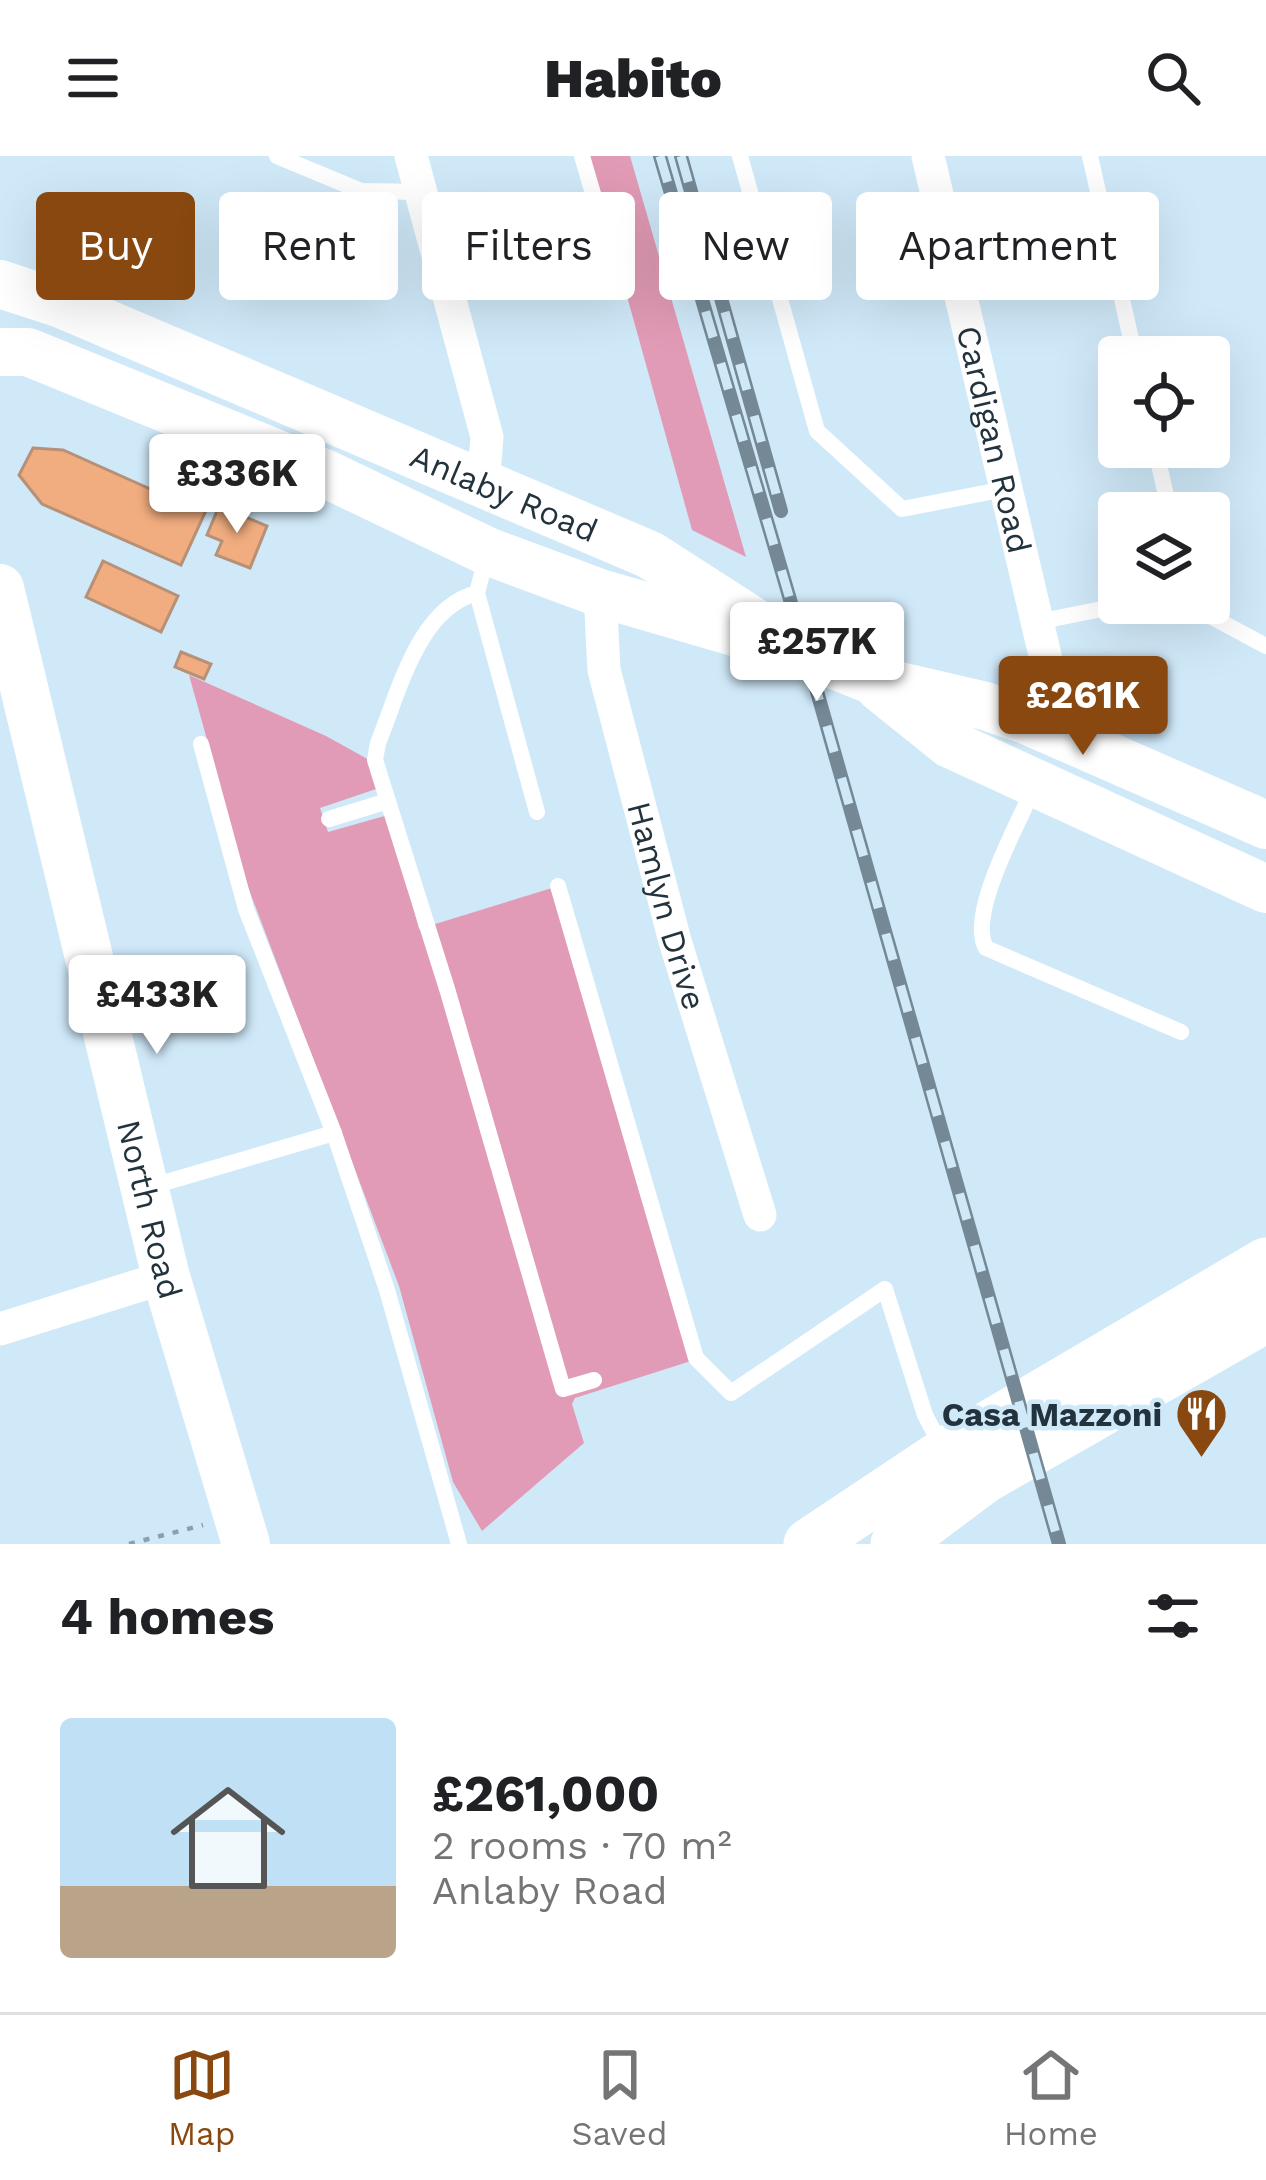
<!DOCTYPE html>
<html lang="en">
<head>
<meta charset="utf-8">
<style>
	:root { --surface:#fff; --page:#f2f2f2; --text:#202124; --muted:#757577; --line:#e0e0e0; --accent:#884810 }
	body { margin:0; font-family:"Work Sans",sans-serif; background:var(--page); color:var(--text); height:100vh; display:flex; flex-direction:column; font-size:45px; white-space:nowrap }
	* { box-sizing:border-box; margin:0 }
	p { font-size:39px; color:var(--muted) }
	.icon { flex:none; width:66px; height:66px; fill:none; stroke:currentColor; stroke-width:2; stroke-linecap:round; stroke-linejoin:round }
	.map { position:relative; height:1388px; overflow:hidden }
	.sheet { display:flex; flex-direction:column; background:var(--surface); flex:1 }
	.sheet>* { flex:none }
	.top-card { position:absolute; left:36px; top:36px; width:1194px; height:108px; display:flex; gap:24px }
	.buttons { position:absolute; left:1098px; top:180px; display:grid; gap:24px }
	.buttons a { display:grid; place-items:center; width:132px; height:132px; border-radius:12px; background:var(--surface); box-shadow:0 12px 48px #0002; font-size:60px }
	.price { position:absolute; translate:-50% -102px; padding:0 27px; border-radius:12px; background:#fff; color:#222; font-size:39px; line-height:78px; filter:drop-shadow(0 3px 6px #0008) }
	.price::after { content:''; position:absolute; left:50%; top:72px; width:36px; height:27px; margin-left:-18px; background:inherit; clip-path:polygon(0 0,100% 0,50% 100%) }
	.price.current { background:var(--accent); color:#fff }
	ul { padding:0; list-style:none }
	li { display:flex; align-items:center; gap:36px; height:300px; padding:0 60px }
	li+li { border-top:3px solid var(--line) }
	li span { display:grid; place-items:center; flex:none; width:336px; height:240px; border-radius:12px; color:#555 }
	li>.icon { margin-inline-start:auto }
	span .icon { width:144px; height:144px; fill:#fffc; stroke-width:1 }
	li b { font-size:51px }
	h2 { display:flex; justify-content:space-between; align-items:center; height:144px; padding:0 60px; font-size:51px }
	.pill { padding:0 42px; border-radius:12px; background:var(--surface); box-shadow:0 12px 48px #0002; font-size:42px; line-height:108px }
	.pill.current { background:var(--accent); color:#fff }
	header { display:flex; justify-content:space-between; align-items:center; height:156px; padding:0 60px; background:var(--surface); font-size:54px; font-weight:800 }
	.menu { display:flex; justify-content:space-around; align-items:center; height:168px; border-top:3px solid var(--line); background:var(--surface); font-size:33px; color:var(--muted) }
	.menu a { display:grid; justify-items:center; gap:6px }
	.menu .current { color:var(--accent) }
	.map>svg:first-child { display:block }
	.green { fill:#e29bb6 }
	.building { fill:#f1ad7f; stroke:#b69178; stroke-width:3 }
	.lines { fill:none; stroke-linecap:round; stroke-linejoin:round }
	.path { stroke:#8ba0ae; stroke-width:4.5; stroke-dasharray:6 9; stroke-linecap:butt }
	.lane { stroke:#fff; stroke-width:16 }
	.street { stroke:#fff; stroke-width:33 }
	.secondary { stroke:#fff; stroke-width:48 }
	.primary { stroke:#fff; stroke-width:51 }
	.rail-casing { stroke:#748995; stroke-width:14 }
	.rail { stroke:#d0e9f9; stroke-width:9; stroke-dasharray:27; stroke-linecap:butt }
	.labels { text-anchor:middle; stroke-width:9; stroke-linejoin:round; paint-order:stroke }
	.street-label { font-size:33px; fill:#22333d; stroke:#d0e9f9 }
	.poi-label { font-size:33px; font-weight:bold; fill:#22333d; stroke:#d0e9f9; text-anchor:end }
</style>
</head>
<body>
<header><svg class="icon" aria-label="menu" viewBox="0 0 24 24"><path d="M4 6h16M4 12h16M4 18h16"/></svg>Habito<svg class="icon" aria-label="search" viewBox="0 0 24 24"><circle cx="10" cy="10" r="6"/><path d="M15 15l6 6"/></svg></header>
<div class="map">
<svg width="1266" height="1388" viewBox="0 0 1266 1388">
	<rect width="100%" height="100%" fill="#d0e9f9"/>
	<g class="green">
		<polygon points="588,0 630,0 746,401 692,374"/>
		<polygon points="189,519 326,580 371,605 379,632 320,652 328,676 388,659 419,773 552,732 691,1205 575,1242 572,1248 584,1287 482,1375 453,1326 399,1130 248,731"/>
	</g>
	<g class="building">
		<polygon points="33,292 63,294 157,336 161,327 209,348 181,409 42,348 19,319"/>
		<polygon points="219,350 267,370 250,412 216,399 222,385 207,379"/>
		<polygon points="103,405 178,440 161,476 86,441"/>
		<polygon points="181,496 211,508 204,523 175,511"/>
	</g>
	<g class="lines">
		<polyline class="path" points="129,1388 203,1369"/>
		<g class="lane">
			<polyline points="277,0 361,35 421,36"/>
			<polyline points="740,0 817,275 902,353 1005,333"/>
			<polyline points="1090,0 1135,201"/>
			<polyline points="443,118 590,76 599,58 582,0"/>
			<polyline points="1155,291 1170,357"/>
			<path d="M487 398 477 437C418 452 399 536 378 587L375 604 448 836 563 1233 594 1224"/>
			<polyline points="477,437 537,656"/>
			<polyline points="1198,447 1210,460 1266,490"/>
			<polyline points="1037,466 1132,447"/>
			<polyline points="201,588 246,753 334,977 387,1134 459,1388"/>
			<path d="M1033 633C1018 669 967 758 986 792L1181 876"/>
			<polyline points="329,663 388,645"/>
			<polyline points="558,730 696,1202 731,1237 885,1133 925,1259 942,1291"/>
			<polyline points="146,1032 334,977"/>
		</g>
		<g class="street">
			<polyline points="411,0 487,281 483,329"/>
			<path id="s1" d="M928 0 1048 512 1026 564"/>
			<path id="s2" d="M600 437 604 514 675 785 760 1059"/>
			<polyline points="0,1173 166,1121"/>
		</g>
		<g class="secondary">
			<path id="s3" d="M0 128 61 148 650 399 762 471"/>
			<polyline points="0,196 28,196 324,317 487,395 600,437 796,494 869,523 985,550 1026,564 1266,669"/>
			<path id="s4" d="M0 432 166 1121 246 1388"/>
			<polyline points="879,531 950,588 1266,733"/>
		</g>
		<g class="primary">
			<polyline points="809,1388 962,1286 1266,1107"/>
			<polyline points="896,1388 984,1322 1266,1161"/>
		</g>
		<defs>
			<g id="rail">
				<polyline points="660,0 818,539 1059,1388"/>
				<polyline points="681,0 781,355"/>
			</g>
		</defs>
		<use href="#rail" class="rail-casing"/>
		<use href="#rail" class="rail"/>
	</g>
	<defs>
		<symbol id="restaurant-pin" viewBox="-11 -11 22 30"><path d="M0 17L-7.5 6A9.5 9.5 0 1 1 7.5 6Z" fill="#884810" stroke="#d0e9f9"/><path d="M-5-6h1v4h1v-4h1v4h1v-4h1v5L-1.5 .5V6h-2V.5L-5-1ZM5-6V6H3V1.5H1.5Q1.5-4 5-6Z" fill="#fff"/></symbol>
	</defs>
	<g fill-rule="evenodd">
		<use href="#restaurant-pin" x="1172" y="1228" width="59" height="81"/>
	</g>
	<g class="labels">
		<g class="street-label">
			<text dy="12" stroke="none"><textPath href="#s1" startOffset="291">Cardigan Road</textPath></text>
			<text dy="12" stroke="none"><textPath href="#s3" startOffset="546">Anlaby Road</textPath></text>
			<text dy="12" stroke="none"><textPath href="#s2" startOffset="321">Hamlyn Drive</textPath></text>
			<text dy="12" stroke="none"><textPath href="#s4" startOffset="639">North Road</textPath></text>
		</g>
		<g class="poi-label">
			<text x="1162" y="1270">Casa Mazzoni</text>
		</g>
	</g>
</svg>
<div class="buttons">
<a><svg class="icon" aria-label="locate" viewBox="0 0 24 24"><circle cx="12" cy="12" r="6"/><path d="M12 2v4M12 18v4M2 12h4M18 12h4"/></svg></a>
<a><svg class="icon" aria-label="layers" viewBox="0 0 24 24"><path d="M12 4l9 5-9 5-9-5zM3 14l9 5 9-5"/></svg></a>
</div>
<b class="price" style="left:237px;top:380px">£336K</b>
<b class="price" style="left:817px;top:548px">£257K</b>
<b class="price current" style="left:1083px;top:602px">£261K</b>
<b class="price" style="left:157px;top:901px">£433K</b>
<div class="top-card">
<a class="pill current">Buy</a>
<a class="pill">Rent</a>
<a class="pill">Filters</a>
<a class="pill">New</a>
<a class="pill">Apartment</a>
</div>
</div>
<section class="sheet">
<h2>4 homes<svg class="icon" aria-label="filters" viewBox="0 0 24 24"><path d="M4 7h16M4 17h16"/><circle cx="9" cy="7" r="2"/><circle cx="15" cy="17" r="2"/></svg></h2>
<ul>
<li><span style="background:linear-gradient(#bfe0f5 70%,#b9a48a 0)"><svg class="icon" aria-label="home" viewBox="0 0 24 24"><path d="M3 11l9-7 9 7M6 9v11h12V9"/></svg></span><div><b>£261,000</b><p>2 rooms · 70 m²</p><p>Anlaby Road</p></div></li>
</ul>
</section>
<nav class="menu">
<a class="current"><svg class="icon" aria-label="map" viewBox="0 0 24 24"><path d="M3 6l6-2 6 2 6-2v14l-6 2-6-2-6 2zM9 4v14M15 6v14"/></svg>Map</a>
<a><svg class="icon" aria-label="saved" viewBox="0 0 24 24"><path d="M7 4h10v16l-5-4-5 4z"/></svg>Saved</a>
<a><svg class="icon" aria-label="home" viewBox="0 0 24 24"><path d="M3 11l9-7 9 7M6 9v11h12V9"/></svg>Home</a>
</nav>
</body>
</html>
